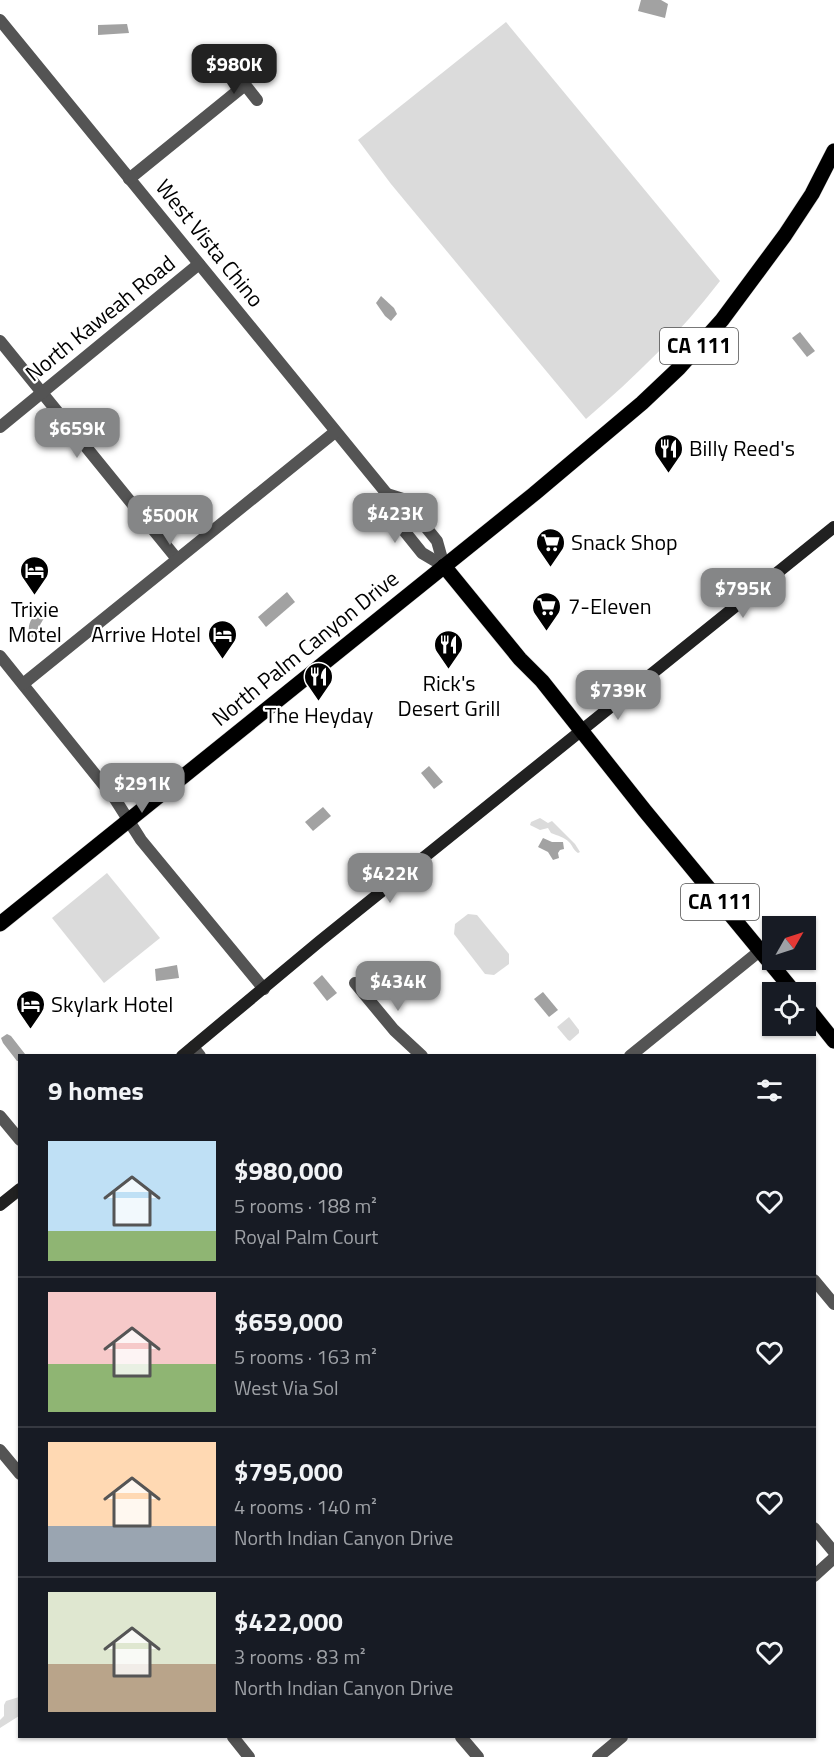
<!DOCTYPE html>
<html lang="en">
<head>
<meta charset="utf-8">
<style>
	:root { --surface:#171b24; --page:#20242c; --text:#f1f3f6; --muted:#9ea1a6; --line:#363941; --accent:#858687 }
	body { margin:0; font-family:"Titillium Web",sans-serif; background:var(--page); color:var(--text); height:100vh; display:flex; flex-direction:column; font-size:22px; white-space:nowrap }
	* { box-sizing:border-box; margin:0 }
	p { font-size:20px; color:var(--muted) }
	.icon { flex:none; width:33px; height:33px; fill:none; stroke:currentColor; stroke-width:2; stroke-linecap:round; stroke-linejoin:round }
	.map { position:relative; flex:1; overflow:hidden }
	.sheet { position:absolute; left:18px; top:1054px; width:798px; height:684px; display:flex; flex-direction:column; background:var(--surface); border-radius:0px; box-shadow:0 2px 4px #0004 }
	.sheet>* { flex:none }
	.needle { width:39px; rotate:51deg }
	.controls { position:absolute; left:762px; top:916px; display:grid; gap:12px }
	.controls a { display:grid; place-items:center; width:54px; height:54px; border-radius:0px; background:var(--surface); box-shadow:0 2px 4px #0004; font-size:30px }
	.price { position:absolute; translate:-50% -51px; padding:0 14px; border-radius:12px; background:var(--accent); color:#fff; font-size:20px; line-height:39px; filter:drop-shadow(0 2px 3px #0008) }
	.price::after { content:''; position:absolute; left:50%; top:36px; width:18px; height:14px; margin-left:-9px; background:inherit; clip-path:polygon(0 0,100% 0,50% 100%) }
	.price.current { background:#222; color:#fff }
	ul { padding:0; list-style:none }
	li { display:flex; align-items:center; gap:18px; height:150px; padding:0 30px }
	li+li { border-top:2px solid var(--line) }
	li span { display:grid; place-items:center; flex:none; width:168px; height:120px; border-radius:0px; color:#555 }
	li>.icon { margin-inline-start:auto }
	span .icon { width:72px; height:72px; fill:#fffc; stroke-width:1 }
	li b { font-size:26px }
	h2 { display:flex; justify-content:space-between; align-items:center; height:72px; padding:0 30px; font-size:26px }
	.map>svg:first-child { display:block }
	.green { fill:#dbdbdb }
	.water { fill:#a2a2a2 }
	.lines { fill:none; stroke-linecap:round; stroke-linejoin:round }
	.primary-casing { stroke:#dbdbdb; stroke-width:16 }
	.minor { stroke:#545454; stroke-width:12 }
	.secondary { stroke:#212121; stroke-width:12 }
	.primary { stroke:#000; stroke-width:15 }
	.labels { text-anchor:middle; stroke-width:4.5; stroke-linejoin:round; paint-order:stroke }
	.shield { fill:#fff; stroke:#4c4c4c; stroke-width:1.5 }
	.shield-label { font-size:21px; font-weight:bold; fill:#000 }
	.street-label { font-size:22px; fill:#000; stroke:#fff }
	.poi-label { font-size:22px; fill:#000; stroke:#fff; text-anchor:start }
</style>
</head>
<body>
<div class="map">
<svg width="834" height="1757" viewBox="0 0 834 1757">
	<rect width="100%" height="100%" fill="#fff"/>
	<g class="green">
		<path d="M506 22 720 281C681 332 635 377 586 419L391 184 358 140Z"/>
		<path d="M540 818 548 823 552 821 575 844 580 852 578 853C573 850 573 846 569 842 564 837 558 836 551 833L548 828 540 830 530 825 531 822Z"/>
		<polygon points="107,873 160,938 104,983 52,918"/>
		<polygon points="468,914 477,915 509,954 509,964 494,975 485,974 454,934 455,924"/>
		<polygon points="569,1017 579,1030 579,1033 570,1041 568,1040 557,1027"/>
		<polygon points="19,1697 19,1716 0,1728 0,1720 4,1716 4,1705 6,1701"/>
	</g>
	<g class="water">
		<polygon points="641,0 661,0 668,4 665,18 638,11"/>
		<polygon points="127,24 129,33 98,35 98,25"/>
		<polygon points="381,296 394,308 397,314 391,321 385,316 376,303"/>
		<polygon points="800,332 815,351 807,357 792,338"/>
		<polygon points="287,592 295,602 266,627 258,617"/>
		<path d="M36 614H42L44 618 40 625 41 633 37 638 31 637 30 635C27 627 30 619 36 614Z"/>
		<polygon points="429,766 443,782 434,789 421,773"/>
		<polygon points="323,807 331,816 313,831 305,822"/>
		<polygon points="543,838 552,842 563,842 564,849 560,850 558,853 559,858 553,860 548,852 538,847"/>
		<polygon points="177,965 179,978 156,981 155,969"/>
		<polygon points="322,975 337,993 327,1001 313,983"/>
		<polygon points="543,992 558,1010 549,1017 534,999"/>
		<polygon points="7,1034 11,1036 25,1054 24,1056 20,1056 19,1061 17,1061 3,1043 1,1038"/>
	</g>
	<g class="lines">
		<defs>
			<g id="primary">
				<polyline points="444,566 520,659 542,681 645,811 795,993"/>
				<polyline points="0,924 534,494 642,403 679,368 722,320 785,235 812,194 834,151"/>
				<polyline points="806,1006 834,1041"/>
			</g>
		</defs>
		<use href="#primary" class="primary-casing"/>
		<g class="minor">
			<polyline points="0,20 387,494 389,512 422,553 444,566"/>
			<polyline points="235,72 257,100"/>
			<polyline points="129,179 245,85"/>
			<polyline points="0,341 177,559"/>
			<polyline points="0,427 199,264"/>
			<polyline points="387,494 403,499 437,541 444,566"/>
			<polyline points="0,656 115,799 141,840 264,989"/>
			<polyline points="23,684 335,432"/>
			<polyline points="355,983 394,1030 422,1056"/>
			<polyline points="193,1047 200,1056"/>
			<polyline points="630,1056 761,950"/>
			<polyline points="0,1116 20,1140"/>
			<polyline points="814,1280 834,1304"/>
			<polyline points="0,1450 20,1474"/>
			<polyline points="814,1528 834,1552"/>
			<polyline points="814,1576 834,1558"/>
			<polyline points="233,1737 249,1757"/>
			<polyline points="461,1737 478,1757"/>
			<polyline points="598,1757 622,1737"/>
		</g>
		<g class="secondary">
			<polyline points="182,1056 320,941 834,527"/>
			<polyline points="0,1205 20,1189"/>
		</g>
		<use href="#primary" class="primary"/>
	</g>
	<defs>
		<symbol id="restaurant-pin" viewBox="-11 -11 22 30"><path d="M0 17L-7.5 6A9.5 9.5 0 1 1 7.5 6Z" fill="#000" stroke="#fff"/><path d="M-5-6h1v4h1v-4h1v4h1v-4h1v5L-1.5 .5V6h-2V.5L-5-1ZM5-6V6H3V1.5H1.5Q1.5-4 5-6Z" fill="#fff"/></symbol>
		<symbol id="supermarket-pin" viewBox="-11 -11 22 30"><path d="M0 17L-7.5 6A9.5 9.5 0 1 1 7.5 6Z" fill="#000" stroke="#fff"/><path d="M-6-5.5h2.5l.6 2H6L4.5 2H-2.5L-4.4-4H-6ZM-1.5 3.2a1.3 1.3 0 1 0 .1 0ZM3 3.2a1.3 1.3 0 1 0 .1 0Z" fill="#fff"/></symbol>
		<symbol id="hotel-pin" viewBox="-11 -11 22 30"><path d="M0 17L-7.5 6A9.5 9.5 0 1 1 7.5 6Z" fill="#000" stroke="#fff"/><path d="M-6-4.5h1.5V1H6V5H4.5V3h-9V5H-6ZM-4 0a1.8 1.8 0 1 1 3.6 0ZM.5 0V-2.5h3Q6-2.5 6 0Z" fill="#fff"/></symbol>
	</defs>
	<g fill-rule="evenodd">
		<use href="#restaurant-pin" x="652" y="432" width="33" height="45"/>
		<use href="#supermarket-pin" x="534" y="526" width="33" height="45"/>
		<use href="#hotel-pin" x="18" y="554" width="33" height="45"/>
		<use href="#supermarket-pin" x="530" y="590" width="33" height="45"/>
		<use href="#hotel-pin" x="206" y="618" width="33" height="45"/>
		<use href="#restaurant-pin" x="432" y="628" width="33" height="45"/>
		<use href="#restaurant-pin" x="302" y="660" width="33" height="45"/>
		<use href="#hotel-pin" x="14" y="988" width="33" height="45"/>
	</g>
	<g class="labels">
		<g class="shield">
			<rect x="660" y="328" width="78" height="36" rx="4.5"/>
			<rect x="681" y="884" width="78" height="36" rx="4.5"/>
		</g>
		<g class="shield-label">
			<text x="699" y="353">CA 111</text>
			<text x="720" y="909">CA 111</text>
		</g>
		<g class="street-label">
			<text transform="translate(210 243) rotate(51)" y="8">West Vista Chino</text>
			<text transform="translate(100 318) rotate(-39)" y="8">North Kaweah Road</text>
			<text transform="translate(305 648) rotate(-39)" y="8">North Palm Canyon Drive</text>
		</g>
		<g class="poi-label">
			<text x="689" y="456">Billy Reed's</text>
			<text x="571" y="550">Snack Shop</text>
			<text x="568" y="614">7-Eleven</text>
			<text x="35" y="617" text-anchor="middle">Trixie<tspan x="35" dy="25">Motel</tspan></text>
			<text x="201" y="642" text-anchor="end">Arrive Hotel</text>
			<text x="449" y="691" text-anchor="middle">Rick's<tspan x="449" dy="25">Desert Grill</tspan></text>
			<text x="319" y="723" text-anchor="middle">The Heyday</text>
			<text x="51" y="1012">Skylark Hotel</text>
		</g>
	</g>
</svg>
<div class="controls">
<a><svg class="needle" viewBox="-14 -14 28 28"><path d="M0-13l5 13h-10z" fill="#e53935"/><path d="M0 13l5-13h-10z" fill="#9ea1a6"/></svg></a>
<a><svg class="icon" aria-label="locate" viewBox="0 0 24 24"><circle cx="12" cy="12" r="6"/><path d="M12 2v4M12 18v4M2 12h4M18 12h4"/></svg></a>
</div>
<b class="price current" style="left:234px;top:95px">$980K</b>
<b class="price" style="left:77px;top:459px">$659K</b>
<b class="price" style="left:395px;top:544px">$423K</b>
<b class="price" style="left:170px;top:546px">$500K</b>
<b class="price" style="left:743px;top:619px">$795K</b>
<b class="price" style="left:618px;top:721px">$739K</b>
<b class="price" style="left:142px;top:814px">$291K</b>
<b class="price" style="left:390px;top:904px">$422K</b>
<b class="price" style="left:398px;top:1012px">$434K</b>
<section class="sheet">
<h2>9 homes<svg class="icon" aria-label="filters" viewBox="0 0 24 24"><path d="M4 7h16M4 17h16"/><circle cx="9" cy="7" r="2"/><circle cx="15" cy="17" r="2"/></svg></h2>
<ul>
<li><span style="background:linear-gradient(#bfe0f5 75%,#8fb573 0)"><svg class="icon" aria-label="home" viewBox="0 0 24 24"><path d="M3 11l9-7 9 7M6 9v11h12V9"/></svg></span><div><b>$980,000</b><p>5 rooms · 188 m²</p><p>Royal Palm Court</p></div><svg class="icon" aria-label="heart" viewBox="0 0 24 24"><path d="M12 20l-8-8c-3-5 5-10 8-4 3-6 11-1 8 4z"/></svg></li>
<li><span style="background:linear-gradient(#f6c9c9 60%,#8fb573 0)"><svg class="icon" aria-label="home" viewBox="0 0 24 24"><path d="M3 11l9-7 9 7M6 9v11h12V9"/></svg></span><div><b>$659,000</b><p>5 rooms · 163 m²</p><p>West Via Sol</p></div><svg class="icon" aria-label="heart" viewBox="0 0 24 24"><path d="M12 20l-8-8c-3-5 5-10 8-4 3-6 11-1 8 4z"/></svg></li>
<li><span style="background:linear-gradient(#ffd9b3 70%,#9aa5b1 0)"><svg class="icon" aria-label="home" viewBox="0 0 24 24"><path d="M3 11l9-7 9 7M6 9v11h12V9"/></svg></span><div><b>$795,000</b><p>4 rooms · 140 m²</p><p>North Indian Canyon Drive</p></div><svg class="icon" aria-label="heart" viewBox="0 0 24 24"><path d="M12 20l-8-8c-3-5 5-10 8-4 3-6 11-1 8 4z"/></svg></li>
<li><span style="background:linear-gradient(#dfe7d0 60%,#b9a48a 0)"><svg class="icon" aria-label="home" viewBox="0 0 24 24"><path d="M3 11l9-7 9 7M6 9v11h12V9"/></svg></span><div><b>$422,000</b><p>3 rooms · 83 m²</p><p>North Indian Canyon Drive</p></div><svg class="icon" aria-label="heart" viewBox="0 0 24 24"><path d="M12 20l-8-8c-3-5 5-10 8-4 3-6 11-1 8 4z"/></svg></li>
</ul>
</section>
</div>
</body>
</html>
